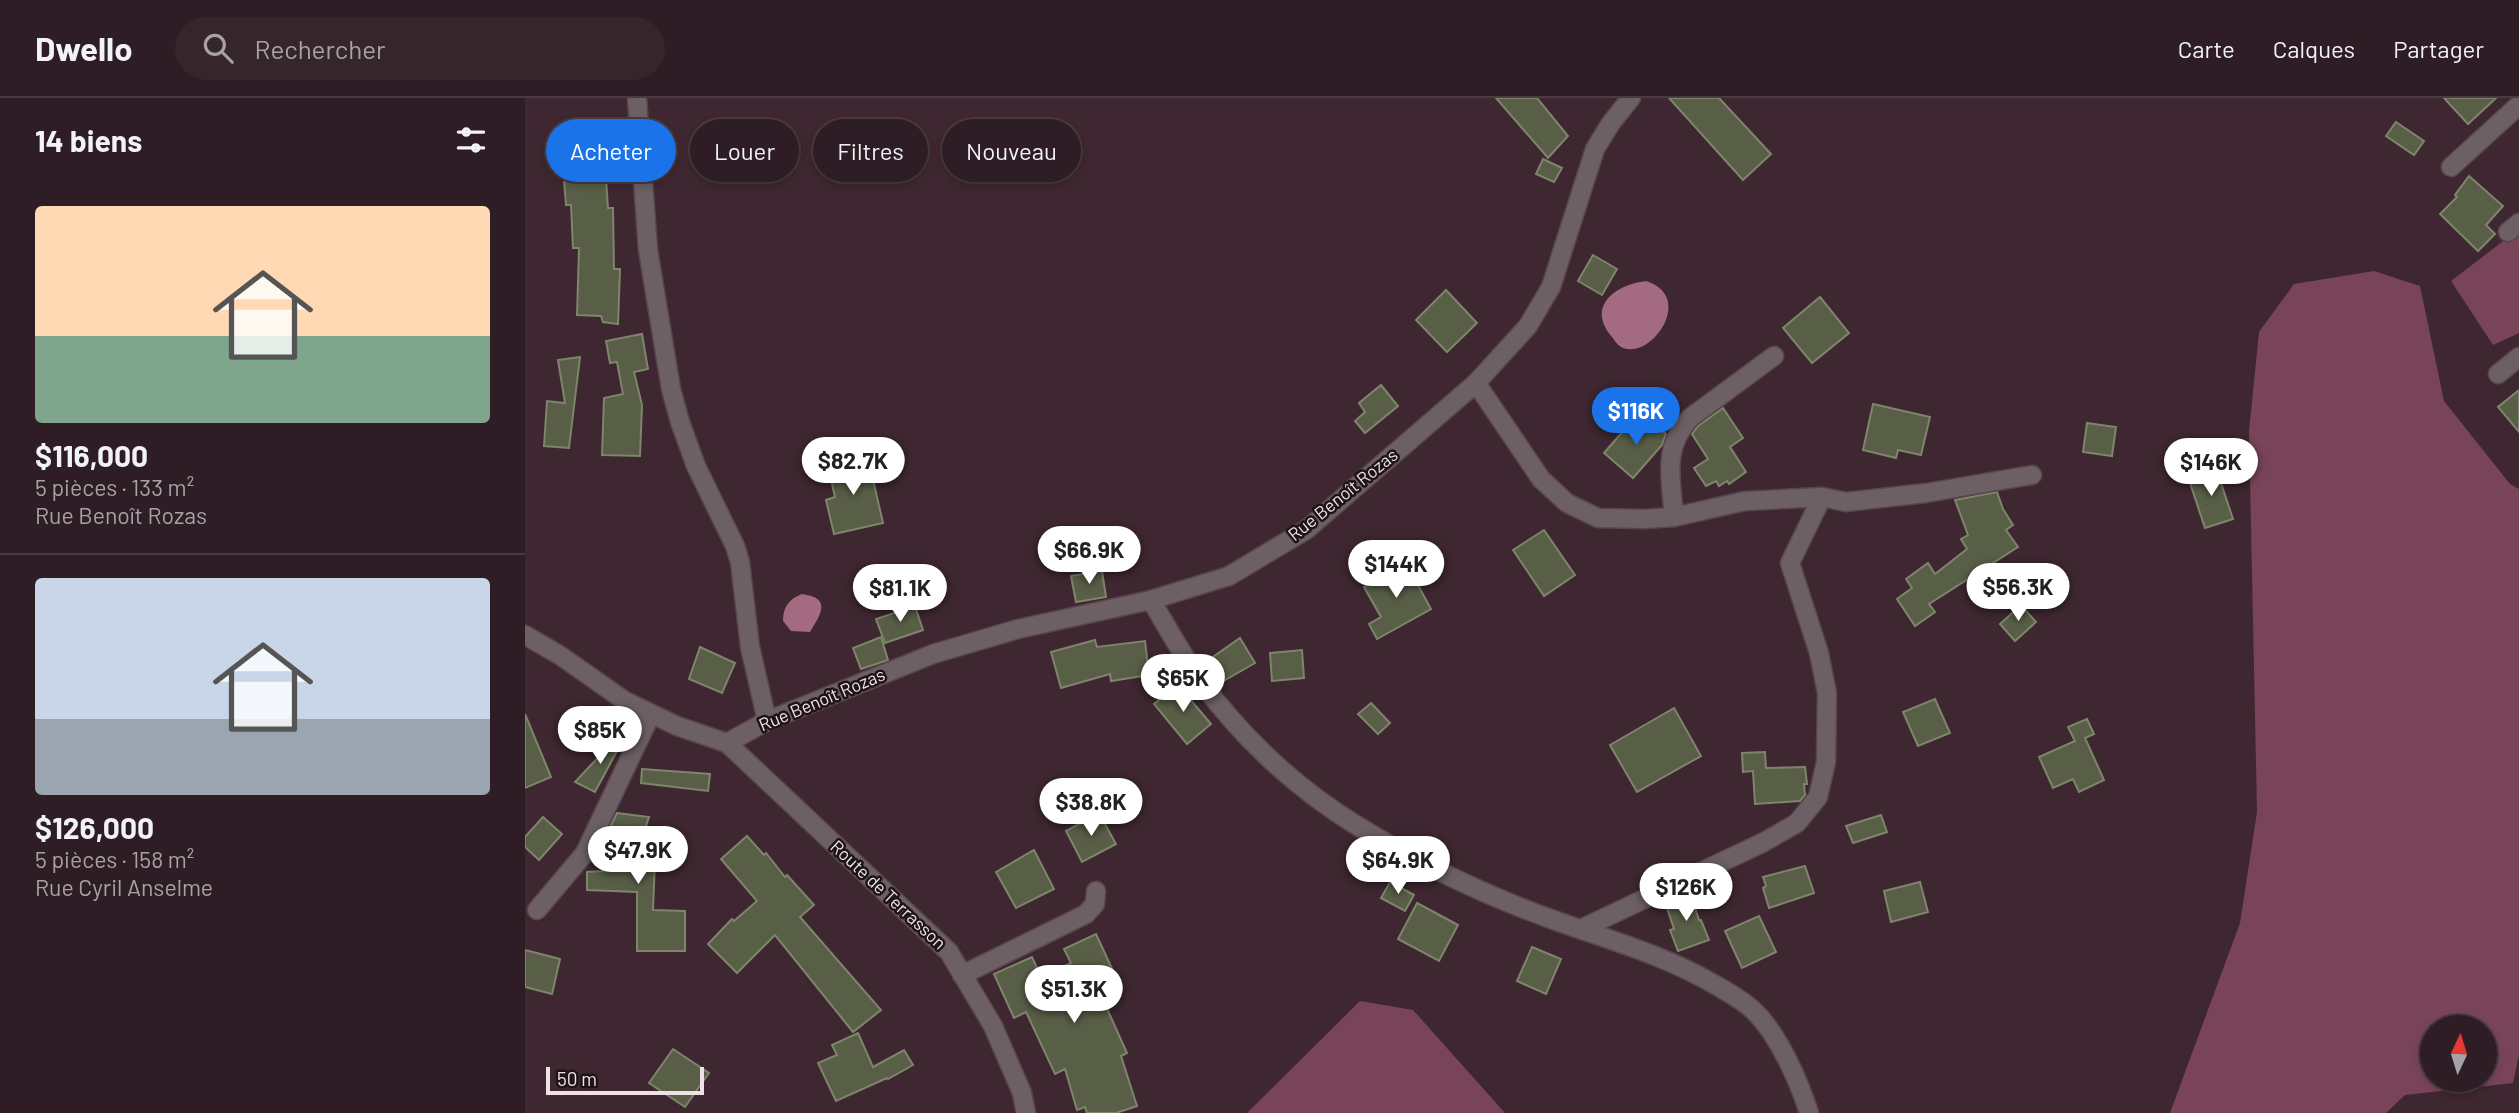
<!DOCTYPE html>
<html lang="fr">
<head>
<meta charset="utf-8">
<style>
	:root { --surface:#2e1d24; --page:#36262c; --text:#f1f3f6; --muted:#a7a2a6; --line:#493b41; --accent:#1a73e8 }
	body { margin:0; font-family:Barlow,sans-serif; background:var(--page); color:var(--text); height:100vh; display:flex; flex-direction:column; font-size:26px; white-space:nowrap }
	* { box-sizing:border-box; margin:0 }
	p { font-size:23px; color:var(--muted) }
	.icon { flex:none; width:38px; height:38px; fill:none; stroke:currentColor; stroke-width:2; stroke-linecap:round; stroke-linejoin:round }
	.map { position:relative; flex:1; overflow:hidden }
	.details { display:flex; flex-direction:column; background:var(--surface); width:525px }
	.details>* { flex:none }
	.banner { position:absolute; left:21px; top:21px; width:665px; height:63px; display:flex; gap:14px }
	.needle { width:46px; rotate:4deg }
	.buttons { position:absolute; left:1895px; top:917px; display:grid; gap:14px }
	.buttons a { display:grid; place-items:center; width:77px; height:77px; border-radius:50%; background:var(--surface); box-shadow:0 4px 10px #0003,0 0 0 2px var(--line); font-size:35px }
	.scale { position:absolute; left:21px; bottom:18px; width:158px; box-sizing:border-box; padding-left:7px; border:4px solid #f0e1e6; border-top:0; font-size:19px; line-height:24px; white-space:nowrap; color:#f0e1e6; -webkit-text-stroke:5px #1e1418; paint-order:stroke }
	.price { position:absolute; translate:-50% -60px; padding:0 16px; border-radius:24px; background:#fff; color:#222; font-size:23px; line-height:46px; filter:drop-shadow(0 2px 4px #0008) }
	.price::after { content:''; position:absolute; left:50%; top:42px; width:21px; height:16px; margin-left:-10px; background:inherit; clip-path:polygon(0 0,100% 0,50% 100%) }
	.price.active { background:var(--accent); color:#fff }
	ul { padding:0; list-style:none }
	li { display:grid; align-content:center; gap:14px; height:371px; padding:0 35px }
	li+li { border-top:2px solid var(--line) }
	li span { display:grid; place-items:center; height:217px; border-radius:7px; color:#555 }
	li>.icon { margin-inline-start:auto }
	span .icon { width:126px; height:126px; fill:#fffc; stroke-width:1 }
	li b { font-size:30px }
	h2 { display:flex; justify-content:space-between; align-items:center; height:84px; padding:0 35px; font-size:30px }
	.chip { padding:0 24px; border-radius:32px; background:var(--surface); box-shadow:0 4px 10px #0003,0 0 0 2px var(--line); font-size:24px; line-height:63px }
	.chip.active { background:var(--accent); color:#fff }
	header { display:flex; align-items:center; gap:42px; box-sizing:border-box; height:98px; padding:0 35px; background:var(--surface); border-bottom:2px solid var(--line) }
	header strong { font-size:33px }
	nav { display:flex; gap:38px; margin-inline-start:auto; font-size:24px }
	.search { width:490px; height:63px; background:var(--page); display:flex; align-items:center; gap:18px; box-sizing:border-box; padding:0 24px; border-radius:38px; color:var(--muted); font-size:26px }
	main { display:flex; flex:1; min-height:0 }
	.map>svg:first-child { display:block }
	.green { fill:#79445a; fill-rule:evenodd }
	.water { fill:#a36a80 }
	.building { fill:#595f47; stroke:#7e856c; stroke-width:2 }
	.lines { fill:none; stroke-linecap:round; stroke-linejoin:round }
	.minor-casing { stroke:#5a454d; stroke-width:21 }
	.minor { stroke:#6c6065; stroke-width:18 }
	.labels { text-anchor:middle; stroke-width:5; stroke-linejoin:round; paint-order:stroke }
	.street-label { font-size:18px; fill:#f0e1e6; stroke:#1e1418 }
</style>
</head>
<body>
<header>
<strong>Dwello</strong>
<div class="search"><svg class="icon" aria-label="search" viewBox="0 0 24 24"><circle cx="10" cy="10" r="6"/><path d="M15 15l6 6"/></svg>Rechercher</div>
<nav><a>Carte</a><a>Calques</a><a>Partager</a></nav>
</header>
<main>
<section class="details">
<h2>14 biens<svg class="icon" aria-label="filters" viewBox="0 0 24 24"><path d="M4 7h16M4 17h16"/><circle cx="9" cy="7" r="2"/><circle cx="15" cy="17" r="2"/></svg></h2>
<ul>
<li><span style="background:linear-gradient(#ffd9b3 60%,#7fa58c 0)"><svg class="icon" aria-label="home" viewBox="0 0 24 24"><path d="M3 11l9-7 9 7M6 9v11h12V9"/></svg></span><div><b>$116,000</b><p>5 pièces · 133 m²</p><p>Rue Benoît Rozas</p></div></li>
<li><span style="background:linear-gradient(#c9d6e8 65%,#9aa5b1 0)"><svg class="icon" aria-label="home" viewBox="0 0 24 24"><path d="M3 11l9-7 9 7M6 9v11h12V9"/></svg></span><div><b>$126,000</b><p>5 pièces · 158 m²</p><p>Rue Cyril Anselme</p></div></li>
</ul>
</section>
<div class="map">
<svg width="1994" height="1015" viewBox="0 0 1994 1015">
	<rect width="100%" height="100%" fill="#3e2730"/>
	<g class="green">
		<polygon points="1994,131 1994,235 1968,247 1926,183"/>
		<path d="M1849 173 1895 188 1919 303 1985 386 1994 391V957L1988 985 1880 997 1861 1015H1645L1715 825 1732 714 1724 333 1734 234 1769 186ZM1908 929H1960V982H1908Z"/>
		<polygon points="835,903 888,912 980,1015 722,1015"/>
	</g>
	<g class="water">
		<path d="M1121 183C1170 198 1128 261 1098 250 1093 248 1090 243 1087 239 1061 208 1090 187 1121 183Z"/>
		<path d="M277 496C307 500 296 516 285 534L266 533 258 523C258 509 264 501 277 496Z"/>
	</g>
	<g class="building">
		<polygon points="971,0 1012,0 1043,38 1023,60"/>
		<polygon points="1144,0 1194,0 1246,56 1218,82"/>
		<polygon points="1919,0 1971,0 1943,26"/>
		<polygon points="1871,24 1899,43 1889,57 1861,38"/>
		<polygon points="1018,61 1037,70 1029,84 1011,76"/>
		<polygon points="80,66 83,110 88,110 89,171 95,171 93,226 78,224 76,218 52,217 54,150 48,150 46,107 41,107 38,69"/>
		<polygon points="1944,78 1978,108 1961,127 1970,136 1953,153 1915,116 1932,99 1930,97"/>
		<polygon points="1068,157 1092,171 1077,197 1053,183"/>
		<polygon points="921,192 952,225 922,254 891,222"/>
		<polygon points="1295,199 1324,235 1287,265 1258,230"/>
		<polygon points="117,236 123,271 109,274 117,307 115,358 77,357 79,300 98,296 92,264 85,265 81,243"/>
		<polygon points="55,259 44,350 19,348 22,303 40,305 33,262"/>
		<polygon points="856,287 873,308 840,335 830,323 840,314 834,305"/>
		<polygon points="1994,292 1994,334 1973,309"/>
		<polygon points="1348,306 1405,319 1396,357 1373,352 1371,360 1338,352"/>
		<polygon points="1198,310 1218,340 1205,349 1221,374 1204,386 1202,383 1194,388 1191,383 1181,388 1169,370 1183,361 1167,336 1173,328"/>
		<polygon points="1124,320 1141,336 1137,347 1108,380 1079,355 1100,331 1106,336 1113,328 1115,331"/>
		<polygon points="1562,325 1591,329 1587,358 1558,354"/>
		<polygon points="343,360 358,425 309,436 301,402 310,399 303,369"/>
		<polygon points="1691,370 1708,421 1680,430 1663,379"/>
		<polygon points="1472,394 1478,411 1488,427 1481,432 1493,449 1404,506 1410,514 1390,528 1372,501 1387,490 1381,481 1403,465 1410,476 1442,451 1436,441 1443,437 1430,402"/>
		<polygon points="1019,432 1050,477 1019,498 988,452"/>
		<polygon points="881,465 906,511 852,541 844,526 856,519 839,489"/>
		<polygon points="577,473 581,499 551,504 546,478"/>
		<polygon points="1496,507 1511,524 1490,543 1475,526"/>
		<polygon points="390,508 398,532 360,545 351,521"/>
		<polygon points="356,539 363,562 336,571 328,550"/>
		<polygon points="715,540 730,565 695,585 682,563"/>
		<polygon points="570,542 572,549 620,543 624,577 586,583 585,576 536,590 526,554"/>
		<polygon points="175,549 210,565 197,595 164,581"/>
		<polygon points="777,552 779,580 747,583 745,555"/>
		<polygon points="653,587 686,626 662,646 629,606"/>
		<polygon points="1410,601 1425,635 1393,648 1378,614"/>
		<polygon points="846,605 865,625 853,636 833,616"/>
		<polygon points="1149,610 1176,658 1112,694 1085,647"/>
		<polygon points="0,616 26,679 0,690"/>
		<polygon points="1562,621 1569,636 1560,640 1579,682 1554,694 1548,681 1528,690 1514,659 1550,643 1543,629"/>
		<polygon points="96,635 100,638 70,694 50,684"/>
		<polygon points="1240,654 1241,670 1280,669 1282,686 1279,686 1280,697 1275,703 1230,706 1228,673 1218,674 1217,655"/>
		<polygon points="117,671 185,676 183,693 116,685"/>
		<polygon points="92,715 124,719 110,761 130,761 128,812 160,813 160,853 112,853 112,794 62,792 62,774 78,773 83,733"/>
		<polygon points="574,715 591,746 557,764 541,733"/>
		<polygon points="1356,717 1362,734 1328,745 1321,728"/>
		<polygon points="18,719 37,736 14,762 0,749 0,739"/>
		<polygon points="222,738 239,757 241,755 260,779 262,777 289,807 275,819 356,912 328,934 250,837 212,875 183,846 207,821 209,823 232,803 196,761"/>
		<polygon points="509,752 529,791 491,810 471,774"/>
		<polygon points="1280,768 1289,795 1244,810 1238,790 1241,788 1238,779"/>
		<polygon points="865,784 889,797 880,813 856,800"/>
		<polygon points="1395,784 1403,814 1366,824 1359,793"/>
		<polygon points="1165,794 1174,822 1176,822 1184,842 1153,853 1145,832 1149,831 1140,804"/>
		<polygon points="892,805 933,827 914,863 873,841"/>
		<polygon points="1234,818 1251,854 1217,870 1200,833"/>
		<polygon points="571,836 589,875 570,884 602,955 596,958 612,1008 591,1015 562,1015 560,1009 552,1012 540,971 530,976 501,914 489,920 469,876 507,859 516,879 546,865 539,851"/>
		<polygon points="1007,849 1036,861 1021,896 992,883"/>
		<polygon points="0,852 35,861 27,896 0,889"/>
		<polygon points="333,935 348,969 379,952 388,967 363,981 362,980 311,1003 293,965 312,957 307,947"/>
		<polygon points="148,951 184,975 160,1009 124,985"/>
	</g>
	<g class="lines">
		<defs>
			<g id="minor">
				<polyline points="112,0 123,152 146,291 155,324 171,368 210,448 215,464 225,549 242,623"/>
				<polyline points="1926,69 1994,7"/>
				<polyline points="1983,134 1994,125"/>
				<polyline points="1973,276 1994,259"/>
				<polyline points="951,285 1016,381 1042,405 1073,420 1120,421 1149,419 1220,403 1297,399 1321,404 1401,395 1507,377"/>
				<path d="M1149 419C1146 381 1137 350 1165 320L1249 258"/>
				<path d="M626 502C642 529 658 558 676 584 718 640 771 690 831 727 896 767 966 800 1037 825 1094 845 1141 858 1194 889 1206 896 1219 903 1229 913 1253 936 1274 983 1284 1015"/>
				<polyline points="0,537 36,558 100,603 152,628 202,645 424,854 468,928 497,995 501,1015"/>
				<polyline points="202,645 242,623 408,556 493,531 626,502 704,478 781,432 951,285 1003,228 1026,189 1070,51 1086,25 1106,0"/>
				<polyline points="12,812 60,755 126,616"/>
				<polyline points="1056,831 1239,744 1272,725 1293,699 1301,664 1302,595 1294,555 1265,465 1297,399"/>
				<polyline points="437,877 561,816 570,806 571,793"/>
			</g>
		</defs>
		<use href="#minor" class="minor-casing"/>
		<use href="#minor" class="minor"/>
	</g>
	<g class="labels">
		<g class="street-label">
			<text transform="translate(818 397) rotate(-39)" y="6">Rue Benoît Rozas</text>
			<text transform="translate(297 602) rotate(-23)" y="6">Rue Benoît Rozas</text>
			<text transform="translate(363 797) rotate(43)" y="6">Route de Terrasson</text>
		</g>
	</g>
</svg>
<div class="buttons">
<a><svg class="needle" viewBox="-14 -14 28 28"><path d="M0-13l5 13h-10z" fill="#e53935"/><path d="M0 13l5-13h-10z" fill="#a7a2a6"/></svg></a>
</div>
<div class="scale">50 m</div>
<b class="price active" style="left:1111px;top:349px">$116K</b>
<b class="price" style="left:328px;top:399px">$82.7K</b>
<b class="price" style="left:1686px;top:400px">$146K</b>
<b class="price" style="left:564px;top:488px">$66.9K</b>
<b class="price" style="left:871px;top:502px">$144K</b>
<b class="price" style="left:1493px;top:525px">$56.3K</b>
<b class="price" style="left:375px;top:526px">$81.1K</b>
<b class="price" style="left:658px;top:616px">$65K</b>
<b class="price" style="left:75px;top:668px">$85K</b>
<b class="price" style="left:566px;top:740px">$38.8K</b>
<b class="price" style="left:113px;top:788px">$47.9K</b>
<b class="price" style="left:873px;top:798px">$64.9K</b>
<b class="price" style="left:1161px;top:825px">$126K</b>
<b class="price" style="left:549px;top:927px">$51.3K</b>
<div class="banner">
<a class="chip active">Acheter</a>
<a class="chip">Louer</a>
<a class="chip">Filtres</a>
<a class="chip">Nouveau</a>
</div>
</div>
</main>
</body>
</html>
